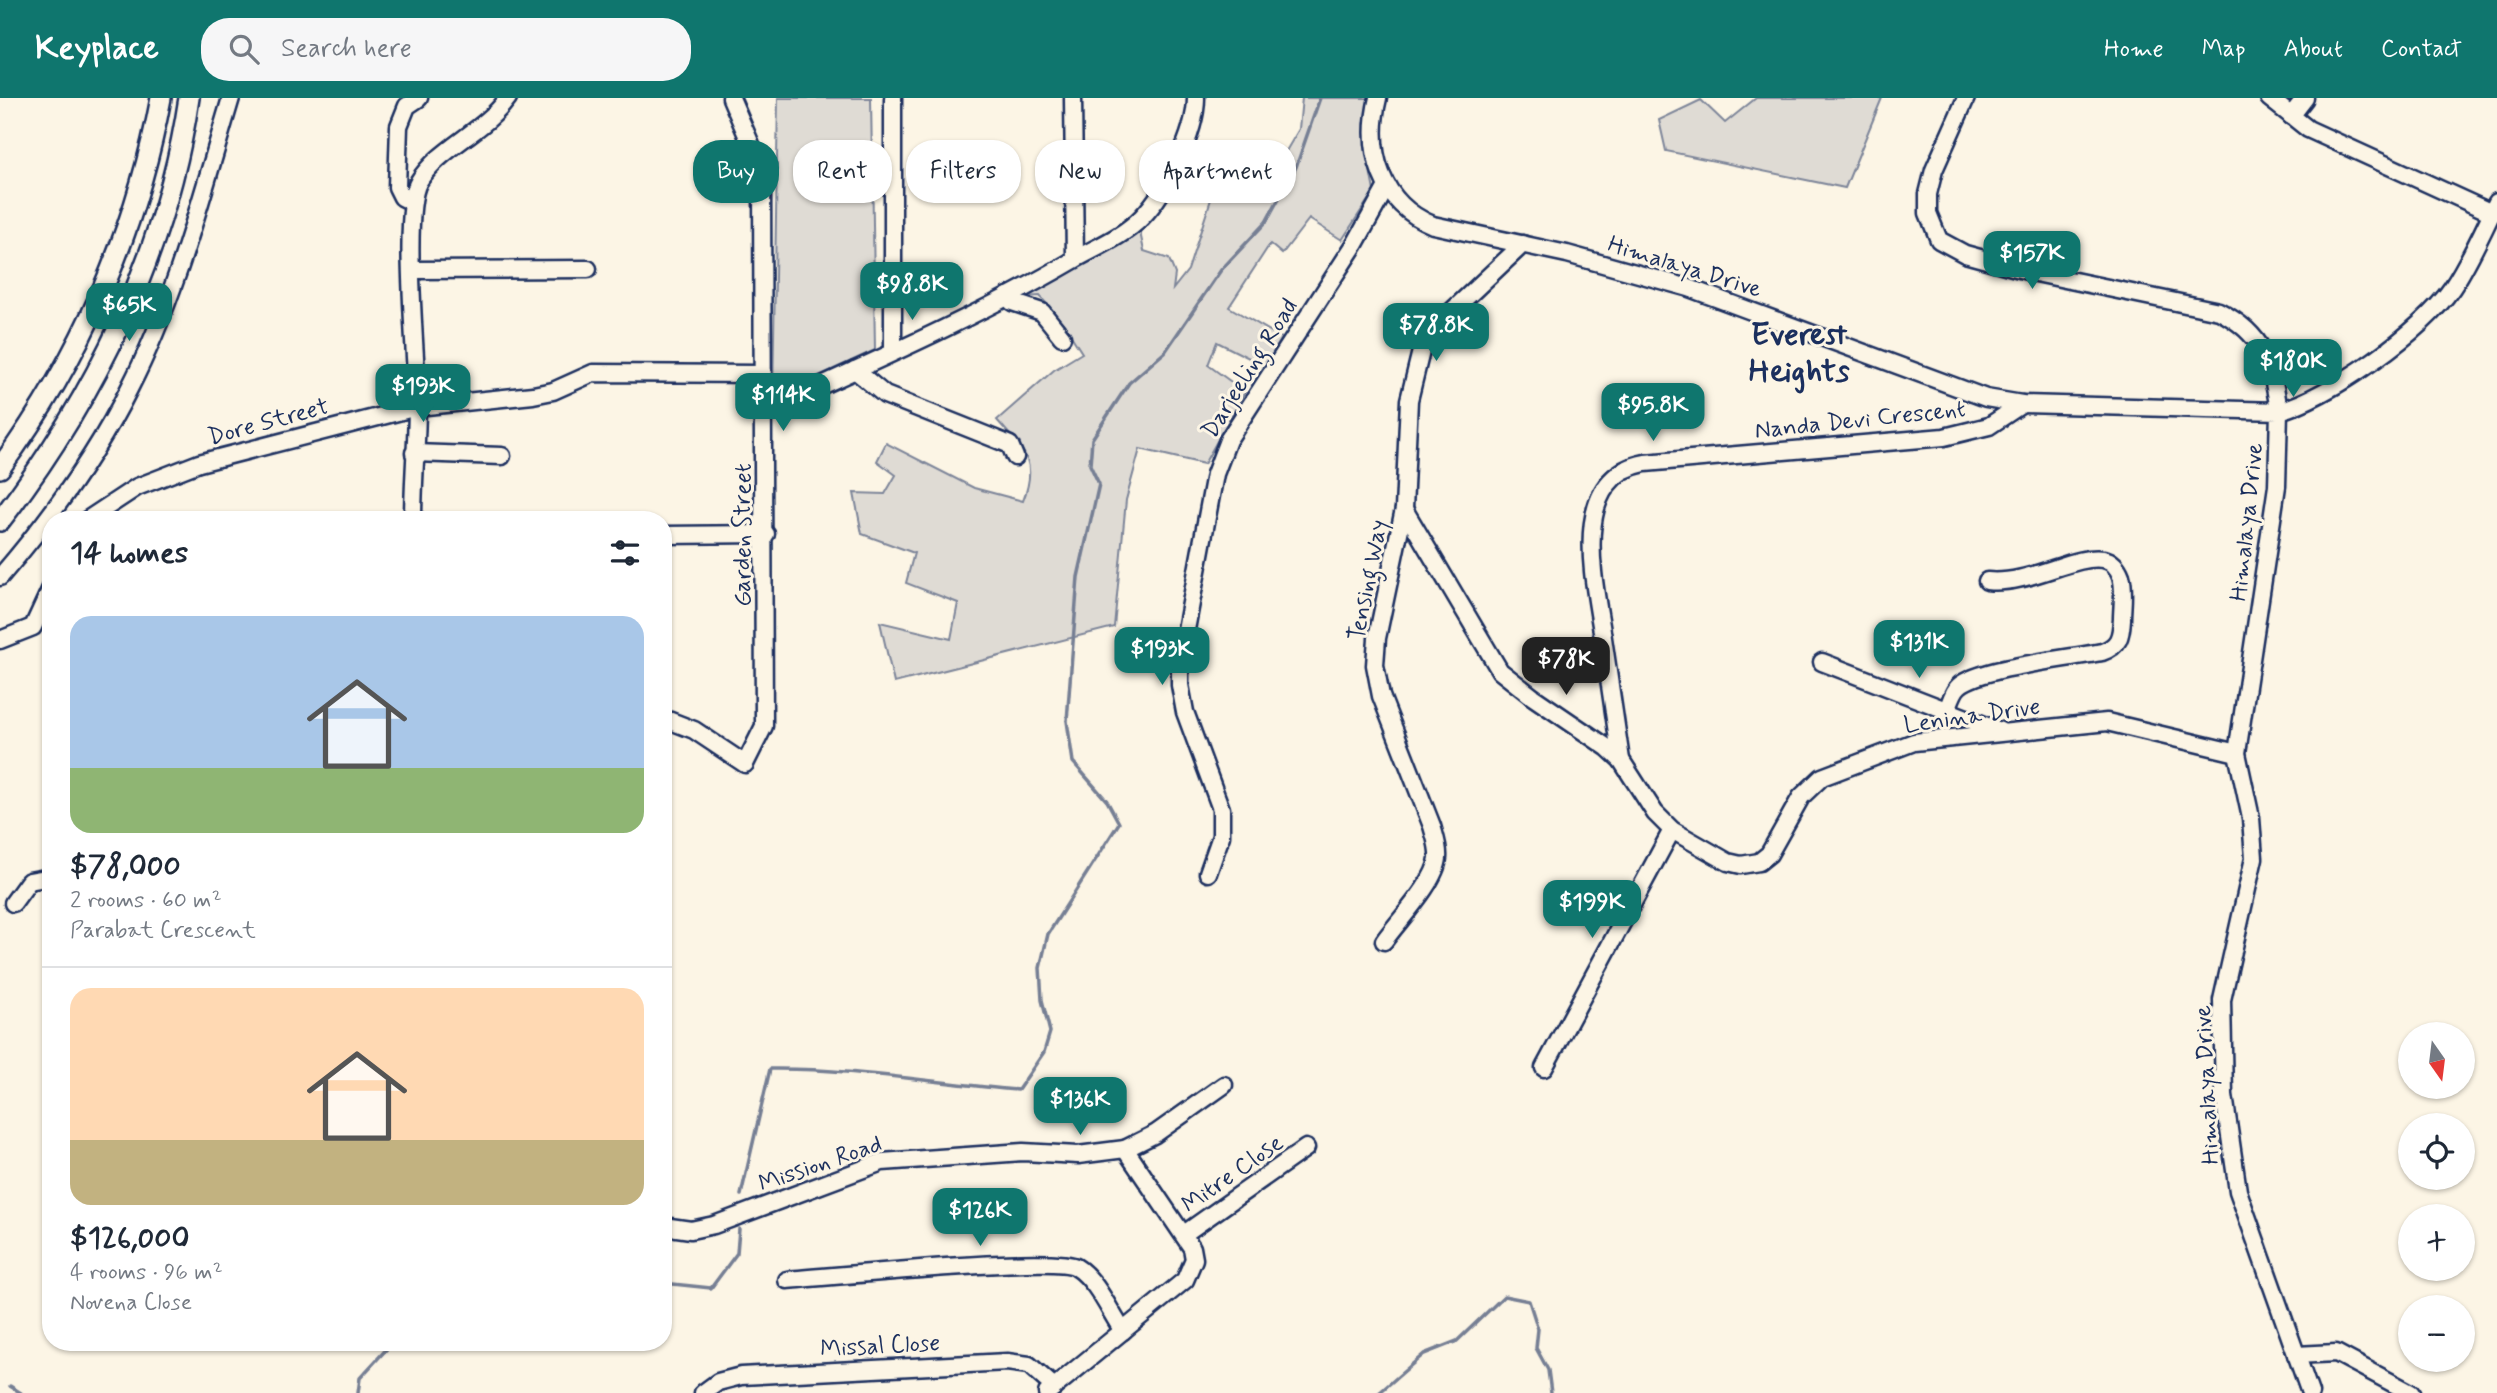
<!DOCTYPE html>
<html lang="en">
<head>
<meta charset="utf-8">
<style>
	:root { --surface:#fff; --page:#f6f6f7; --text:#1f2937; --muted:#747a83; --line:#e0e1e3; --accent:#0f766e }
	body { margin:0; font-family:Mynerve,sans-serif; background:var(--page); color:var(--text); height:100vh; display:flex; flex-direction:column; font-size:26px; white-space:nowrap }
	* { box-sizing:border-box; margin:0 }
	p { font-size:23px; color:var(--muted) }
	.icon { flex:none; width:38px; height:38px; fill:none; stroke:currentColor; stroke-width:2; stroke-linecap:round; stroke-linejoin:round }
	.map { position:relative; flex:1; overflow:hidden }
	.side { position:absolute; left:42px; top:413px; width:630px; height:840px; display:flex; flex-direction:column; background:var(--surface); border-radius:28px; box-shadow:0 2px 5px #0004 }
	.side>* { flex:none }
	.top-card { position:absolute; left:693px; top:42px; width:665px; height:63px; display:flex; gap:14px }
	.needle { width:46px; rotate:166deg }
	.fabs { position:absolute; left:2398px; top:924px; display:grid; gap:14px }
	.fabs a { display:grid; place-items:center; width:77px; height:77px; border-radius:50%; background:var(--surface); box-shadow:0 2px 5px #0004; font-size:35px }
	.price { position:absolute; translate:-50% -60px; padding:0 16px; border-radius:14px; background:var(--accent); color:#fff; font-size:23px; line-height:46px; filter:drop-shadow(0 2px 4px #0008) }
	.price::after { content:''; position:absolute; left:50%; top:42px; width:21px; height:16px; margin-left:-10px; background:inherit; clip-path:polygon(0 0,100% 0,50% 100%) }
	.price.selected { background:#222; color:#fff }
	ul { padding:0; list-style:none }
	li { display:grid; align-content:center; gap:14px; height:371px; padding:0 28px }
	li+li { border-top:2px solid var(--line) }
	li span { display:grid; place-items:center; height:217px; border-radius:21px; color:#555 }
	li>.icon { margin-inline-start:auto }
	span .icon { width:126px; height:126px; fill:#fffc; stroke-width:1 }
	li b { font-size:30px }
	h2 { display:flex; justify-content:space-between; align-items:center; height:84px; padding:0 28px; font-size:30px }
	.pill { padding:0 24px; border-radius:28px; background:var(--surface); box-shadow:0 2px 5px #0004; font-size:24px; line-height:63px }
	.pill.selected { background:var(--accent); color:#fff }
	header { display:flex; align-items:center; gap:42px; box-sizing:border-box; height:98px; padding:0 35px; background:var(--accent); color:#fff }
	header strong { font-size:33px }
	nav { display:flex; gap:38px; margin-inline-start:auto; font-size:24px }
	.search { width:490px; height:63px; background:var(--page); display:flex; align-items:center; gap:18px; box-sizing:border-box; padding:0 24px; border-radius:28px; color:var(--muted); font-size:26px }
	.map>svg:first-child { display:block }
	.green { fill:#dfdbd4; stroke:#7d8599; stroke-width:2 }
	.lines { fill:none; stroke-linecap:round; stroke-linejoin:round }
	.stream { stroke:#767f94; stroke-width:3.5 }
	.minor-casing { stroke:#1b2f5e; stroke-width:21 }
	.major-casing { stroke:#1b2f5e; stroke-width:24 }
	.minor { stroke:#fcf5e5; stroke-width:16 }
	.major { stroke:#fcf5e5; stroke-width:19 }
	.labels { text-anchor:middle; stroke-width:6; stroke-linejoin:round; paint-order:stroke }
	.street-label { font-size:24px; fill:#1b2f5e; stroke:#fcf5e5 }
	.district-label { font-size:32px; font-weight:bold; fill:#1b2f5e; stroke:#fcf5e5 }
</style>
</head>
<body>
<header>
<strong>Keyplace</strong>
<div class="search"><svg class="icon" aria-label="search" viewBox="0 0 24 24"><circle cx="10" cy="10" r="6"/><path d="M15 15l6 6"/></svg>Search here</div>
<nav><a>Home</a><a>Map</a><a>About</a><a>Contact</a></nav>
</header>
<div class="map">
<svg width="2497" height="1295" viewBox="0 0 2497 1295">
	<rect width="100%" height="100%" fill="#fcf5e5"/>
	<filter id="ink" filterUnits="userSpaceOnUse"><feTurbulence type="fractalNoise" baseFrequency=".0143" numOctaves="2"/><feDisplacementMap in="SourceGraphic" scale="14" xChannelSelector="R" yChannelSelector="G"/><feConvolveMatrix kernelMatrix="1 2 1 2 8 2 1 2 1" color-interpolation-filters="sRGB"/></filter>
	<g filter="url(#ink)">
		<g class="green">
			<polygon points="778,0 871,0 875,252 773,299"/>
			<path d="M1302 0H1368C1365 33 1367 61 1374 93L1342 142 1309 121 1282 156 1270 146 1229 209 1282 240 1265 268 1217 244 1208 267 1245 294 1204 366 1140 351 1126 402 1114 529 894 585 880 524 951 541 958 505 906 485 914 455 862 436 854 395 885 396 896 377 877 363 886 345 974 390 1023 403C1039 362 1023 352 997 322L1054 272 1082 255 1063 225 1040 198 1024 199 1140 134 1144 153 1169 161 1175 176 1173 191 1188 172 1214 92 1233 96 1248 60 1279 65 1299 31Z"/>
			<polygon points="1756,0 1882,0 1845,90 1666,53 1659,22 1701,2 1725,25"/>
		</g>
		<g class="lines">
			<g class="stream">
				<path d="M741 1097 770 971C853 970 935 985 1018 992L1044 954 1050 934 1042 902 1040 870 1048 836 1119 725 1107 703 1073 664 1067 623 1078 479 1099 386 1090 367 1092 341 1129 285 1165 254 1221 172 1266 124 1296 69 1320 0"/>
				<polyline points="663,1185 711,1190 737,1155 739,1131"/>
				<polyline points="10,1288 21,1295"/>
				<polyline points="358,1295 360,1280 393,1244"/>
				<polyline points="1379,1295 1424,1256 1457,1243 1504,1198 1529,1203 1538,1231 1536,1250 1548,1272 1551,1295"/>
			</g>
			<defs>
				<g id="minor">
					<polyline points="1073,0 1075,161"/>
					<path d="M1378 0C1365 53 1381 106 1433 127L1567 156 1689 190 1986 300 2022 306 2279 313 2277 388 2237 655 2251 720 2254 760 2222 902 2224 997 2238 1093 2310 1295"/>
					<path d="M1966 0 1934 72 1928 96V115L1939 142 1965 156 2031 174 2219 213C2264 236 2272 265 2279 313 2330 299 2422 234 2452 190 2470 163 2483 133 2497 104"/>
					<polyline points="2269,0 2308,31 2492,115"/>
					<polyline points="2291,18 2305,0"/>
					<polyline points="412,104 402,99 397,89 399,28 407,8 419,0"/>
					<polyline points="412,172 588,171"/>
					<polyline points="1008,198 1012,204 1042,214 1062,239"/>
					<polyline points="893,253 893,0"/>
					<polyline points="855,272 885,297 1003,344 1010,347 1015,359"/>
					<path d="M763 314C868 266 975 220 1074 162 1097 149 1124 138 1142 119 1166 94 1196 35 1196 0"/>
					<polyline points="414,355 502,358"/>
					<polyline points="1404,411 1500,573 1533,599 1608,650 1621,662 1655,715 1672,732 1728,764 1741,767 1759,764 1769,756 1801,699 1822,679 1914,644 2107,624 2237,655"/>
					<polyline points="87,422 137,389 199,365 417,309 533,297 553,293 593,275 762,276"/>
					<path d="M413 422C413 383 417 344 417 305 417 260 401 113 419 83 439 50 484 34 508 0"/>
					<polyline points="663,437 766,436"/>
					<path d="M0 479C50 421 95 359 129 291 176 200 202 97 231 0"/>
					<polyline points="0,542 33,529 51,490"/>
					<polyline points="1822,564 2000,633"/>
					<path d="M1947 612C1950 605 1953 593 1959 588 1978 570 2072 560 2102 554 2119 548 2121 539 2122 521 2122 508 2125 491 2121 478 2118 470 2112 462 2103 461 2075 456 2027 488 1987 483"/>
					<polyline points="663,620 694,632 745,666 764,628 762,82 758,63 731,0"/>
					<path d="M1621 662C1615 622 1609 581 1603 540 1595 485 1567 380 1645 365L1944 339 1989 328 2022 306"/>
					<polyline points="1208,775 1221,738 1221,711 1185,614 1180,587 1180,564 1215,376 1228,342 1355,146 1386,90"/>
					<polyline points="13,805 29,783 51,779"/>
					<path d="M1384 843C1398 823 1436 784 1438 760 1439 749 1435 739 1432 728L1381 598 1375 567 1377 540 1404 411 1409 302 1422 249 1436 228 1523 146"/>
					<polyline points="1544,970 1672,732"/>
					<polyline points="1125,1051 1155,1036 1224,987"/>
					<polyline points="663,1128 691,1132 714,1127 882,1064 1023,1054 1078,1057 1125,1051 1192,1150 1194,1161 1185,1182 1047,1295"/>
					<polyline points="1184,1136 1306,1050"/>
					<path d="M787 1182C828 1179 1055 1156 1076 1169 1096 1181 1110 1214 1123 1233"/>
					<polyline points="2296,1257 2336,1255 2411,1295"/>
					<polyline points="703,1295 718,1284 741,1278 1007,1264 1029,1267 1054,1289"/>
				</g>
				<g id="major">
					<path d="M0 370C81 260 136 134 161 0"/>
					<path d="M0 423C95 300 166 155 189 0"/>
				</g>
			</defs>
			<use href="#minor" class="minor-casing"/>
			<use href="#major" class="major-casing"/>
			<use href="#minor" class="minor"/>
			<use href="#major" class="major"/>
		</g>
	</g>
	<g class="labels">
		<g class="street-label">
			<text transform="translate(1685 168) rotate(17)" y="8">Himalaya Drive</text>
			<text transform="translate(1249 270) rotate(-58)" y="8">Darjeeling Road</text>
			<text transform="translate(1860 321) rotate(-6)" y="8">Nanda Devi Crescent</text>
			<text transform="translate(268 323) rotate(-15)" y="8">Dore Street</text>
			<text transform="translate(2246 424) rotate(-84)" y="8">Himalaya Drive</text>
			<text transform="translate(742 437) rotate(-90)" y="8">Garden Street</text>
			<text transform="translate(1367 482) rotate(-79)" y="8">Tensing Way</text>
			<text transform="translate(1972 617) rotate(-8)" y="8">Lenina Drive</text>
			<text transform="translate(2206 987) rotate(-93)" y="8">Himalaya Drive</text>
			<text transform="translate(820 1065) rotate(-19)" y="8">Mission Road</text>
			<text transform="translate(1232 1075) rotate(-35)" y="8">Mitre Close</text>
			<text transform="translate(880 1247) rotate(-3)" y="8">Missal Close</text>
		</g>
		<g class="district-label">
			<text x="1799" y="246">Everest<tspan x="1799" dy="37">Heights</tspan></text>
		</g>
	</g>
</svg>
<div class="fabs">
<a><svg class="needle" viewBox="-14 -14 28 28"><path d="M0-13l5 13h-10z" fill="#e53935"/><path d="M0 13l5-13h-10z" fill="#747a83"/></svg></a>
<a><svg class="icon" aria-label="locate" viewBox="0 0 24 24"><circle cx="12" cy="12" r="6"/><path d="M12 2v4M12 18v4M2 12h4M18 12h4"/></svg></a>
<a>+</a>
<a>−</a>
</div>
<b class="price" style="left:2032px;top:193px">$157K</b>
<b class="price" style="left:912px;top:224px">$98.8K</b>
<b class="price" style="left:129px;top:245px">$65K</b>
<b class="price" style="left:1436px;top:265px">$78.8K</b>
<b class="price" style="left:2293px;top:301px">$180K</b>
<b class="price" style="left:423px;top:326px">$193K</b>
<b class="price" style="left:783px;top:335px">$114K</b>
<b class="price" style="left:1653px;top:345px">$95.8K</b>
<b class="price" style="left:1919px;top:582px">$131K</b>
<b class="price" style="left:1162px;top:589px">$193K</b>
<b class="price selected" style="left:1566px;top:599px">$78K</b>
<b class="price" style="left:1592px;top:842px">$199K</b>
<b class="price" style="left:1080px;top:1039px">$136K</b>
<b class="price" style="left:980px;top:1150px">$126K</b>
<div class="top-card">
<a class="pill selected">Buy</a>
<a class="pill">Rent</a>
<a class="pill">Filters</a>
<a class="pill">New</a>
<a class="pill">Apartment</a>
</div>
<section class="side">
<h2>14 homes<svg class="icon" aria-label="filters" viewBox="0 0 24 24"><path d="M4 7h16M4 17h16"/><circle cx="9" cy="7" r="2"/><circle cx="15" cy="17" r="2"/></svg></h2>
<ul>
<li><span style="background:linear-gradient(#a9c7e8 70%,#8fb573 0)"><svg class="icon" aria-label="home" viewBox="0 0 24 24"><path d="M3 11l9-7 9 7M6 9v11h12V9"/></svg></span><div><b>$78,000</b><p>2 rooms · 60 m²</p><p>Parabat Crescent</p></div></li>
<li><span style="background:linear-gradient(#ffd9b3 70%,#c2b280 0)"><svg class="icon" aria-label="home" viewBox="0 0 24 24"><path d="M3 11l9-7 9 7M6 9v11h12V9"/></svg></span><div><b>$126,000</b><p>4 rooms · 96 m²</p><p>Novena Close</p></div></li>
</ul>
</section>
</div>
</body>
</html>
